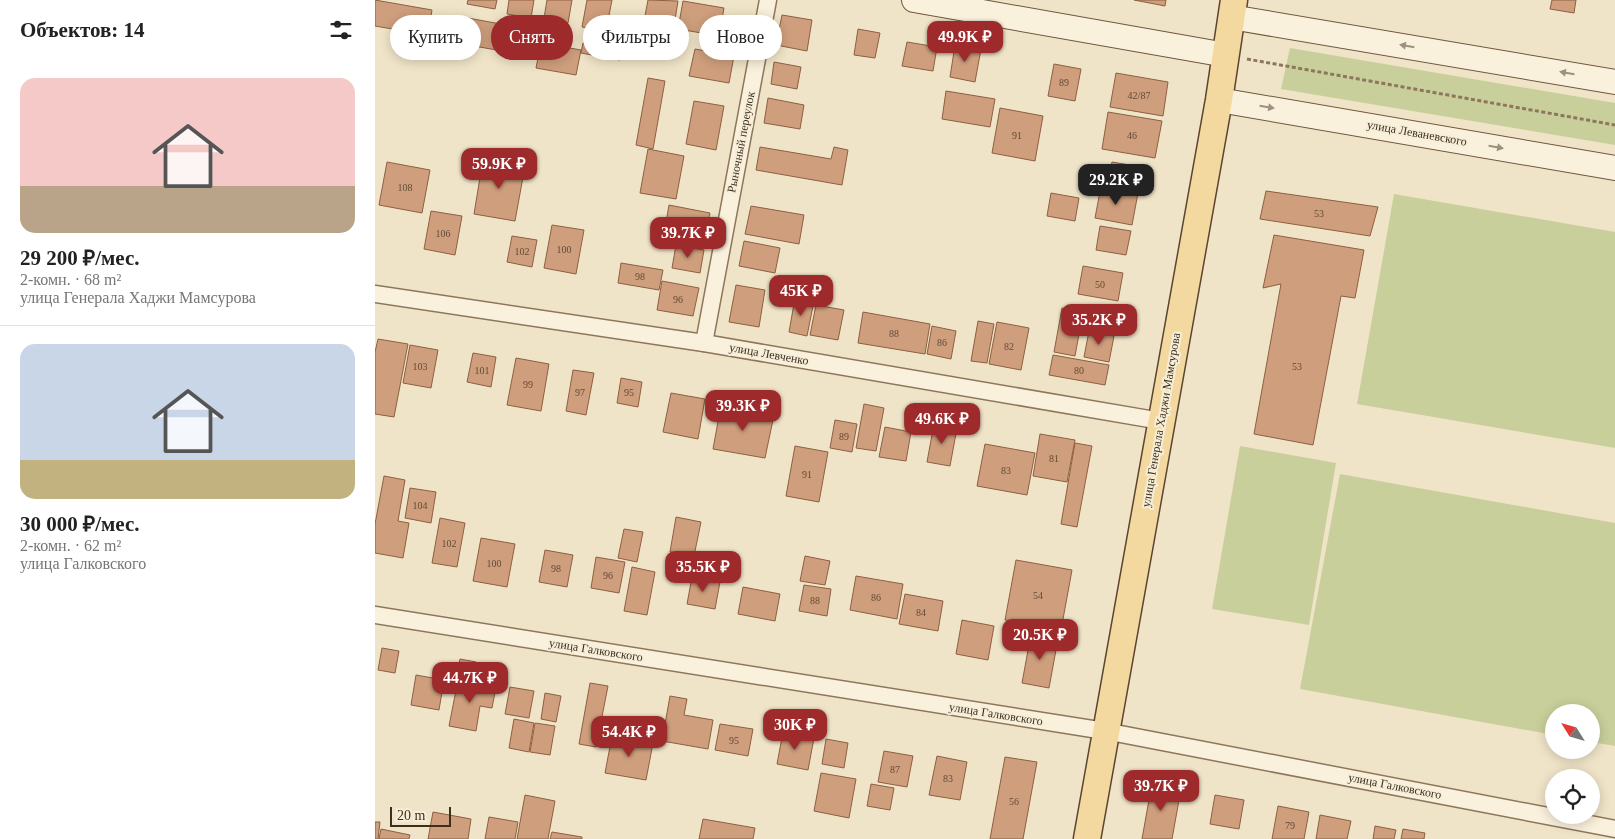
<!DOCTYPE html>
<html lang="ru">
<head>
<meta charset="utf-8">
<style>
	:root { --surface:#fff; --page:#f6f6f6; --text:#222; --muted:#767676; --line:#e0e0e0; --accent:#9e2a2b }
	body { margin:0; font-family:Georgia,serif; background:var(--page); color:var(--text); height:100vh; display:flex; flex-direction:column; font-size:19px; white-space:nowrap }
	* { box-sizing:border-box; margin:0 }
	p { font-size:16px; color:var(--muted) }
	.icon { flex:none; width:28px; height:28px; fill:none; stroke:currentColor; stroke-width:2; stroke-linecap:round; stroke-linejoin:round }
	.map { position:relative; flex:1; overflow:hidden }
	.sheet { display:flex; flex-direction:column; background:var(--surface); width:375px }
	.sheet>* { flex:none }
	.hud { position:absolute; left:15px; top:15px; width:475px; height:45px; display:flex; gap:10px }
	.needle { width:32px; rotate:307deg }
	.fabs { position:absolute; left:1170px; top:704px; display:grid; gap:10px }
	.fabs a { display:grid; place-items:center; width:55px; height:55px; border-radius:50%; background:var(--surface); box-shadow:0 2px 12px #0003; font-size:25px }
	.scale { position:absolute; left:15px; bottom:12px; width:61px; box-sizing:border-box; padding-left:5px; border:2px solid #3d2e20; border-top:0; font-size:14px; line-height:18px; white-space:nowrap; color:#3d2e20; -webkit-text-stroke:4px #f7eed8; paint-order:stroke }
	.price { position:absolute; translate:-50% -42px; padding:0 11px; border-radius:10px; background:var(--accent); color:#fff; font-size:16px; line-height:32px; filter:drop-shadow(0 1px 2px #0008) }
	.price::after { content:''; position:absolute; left:50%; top:30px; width:15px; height:11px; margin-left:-8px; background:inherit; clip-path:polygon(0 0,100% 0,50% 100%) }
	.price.selected { background:#222; color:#fff }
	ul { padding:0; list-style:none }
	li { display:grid; align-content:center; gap:10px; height:265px; padding:0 20px }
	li+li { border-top:1px solid var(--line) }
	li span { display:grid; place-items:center; height:155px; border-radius:15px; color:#555 }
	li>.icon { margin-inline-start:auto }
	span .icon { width:90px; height:90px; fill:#fffc; stroke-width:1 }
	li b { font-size:21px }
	h2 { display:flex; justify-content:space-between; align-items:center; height:60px; padding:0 20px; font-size:21px }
	.pill { padding:0 18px; border-radius:22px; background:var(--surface); box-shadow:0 2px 12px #0003; font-size:18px; line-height:45px }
	.pill.selected { background:var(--accent); color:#fff }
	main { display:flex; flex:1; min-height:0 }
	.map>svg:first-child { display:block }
	.green { fill:#c9cf9b }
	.building { fill:#cf9f7d; stroke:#8d5f41 }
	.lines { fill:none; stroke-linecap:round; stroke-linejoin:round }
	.street-casing { stroke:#8d765c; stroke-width:19 }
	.secondary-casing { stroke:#6f573f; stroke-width:26 }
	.primary-casing { stroke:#5b4430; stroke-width:29 }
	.path { stroke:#8d765c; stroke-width:3; stroke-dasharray:4 2.5; stroke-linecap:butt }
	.street { stroke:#faf1dc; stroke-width:16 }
	.secondary { stroke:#faf1dc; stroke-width:24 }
	.primary { stroke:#f3d9a0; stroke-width:26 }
	.oneway { fill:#9c907e }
	.labels { text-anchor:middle; stroke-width:4; stroke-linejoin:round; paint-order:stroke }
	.number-label { font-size:10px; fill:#624a37 }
	.street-label { font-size:12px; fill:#3d2e20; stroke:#f7eed8 }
</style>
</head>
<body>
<main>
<section class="sheet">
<h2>Объектов: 14<svg class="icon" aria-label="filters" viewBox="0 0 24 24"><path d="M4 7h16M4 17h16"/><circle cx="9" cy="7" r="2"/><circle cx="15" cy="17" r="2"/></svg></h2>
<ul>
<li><span style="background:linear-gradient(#f6c9c9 70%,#b9a48a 0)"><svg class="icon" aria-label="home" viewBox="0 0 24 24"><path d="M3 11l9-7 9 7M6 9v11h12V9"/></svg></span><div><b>29 200 ₽/мес.</b><p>2-комн. · 68 m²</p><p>улица Генерала Хаджи Мамсурова</p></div></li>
<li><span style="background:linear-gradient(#c9d6e8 75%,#c2b280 0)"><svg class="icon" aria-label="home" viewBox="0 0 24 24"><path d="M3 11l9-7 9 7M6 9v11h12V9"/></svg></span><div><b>30 000 ₽/мес.</b><p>2-комн. · 62 m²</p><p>улица Галковского</p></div></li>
</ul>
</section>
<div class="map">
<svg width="1240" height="839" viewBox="0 0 1240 839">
	<rect width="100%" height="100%" fill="#f0e4c8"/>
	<g class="green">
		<polygon points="915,48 1240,103 1240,145 906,89"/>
		<polygon points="1019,194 1240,232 1240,448 982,404"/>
		<polygon points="865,446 961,463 934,625 837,609"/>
		<polygon points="965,474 1240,523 1240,746 1216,742 1216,712 1179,712 1179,735 925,689"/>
	</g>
	<g class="building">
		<polygon points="0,0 57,10 53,35 0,26"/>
		<polygon points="93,0 122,0 120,9 92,4"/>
		<polygon points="134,0 159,0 156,18 132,14"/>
		<polygon points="172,0 197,0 193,23 169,18"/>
		<polygon points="212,0 237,0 231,31 207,27"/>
		<polygon points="273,0 303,1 298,32 268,26"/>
		<polygon points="759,0 791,0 790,6"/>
		<polygon points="1177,0 1201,0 1199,13 1175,9"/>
		<polygon points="308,1 349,8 344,36 303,29"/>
		<polygon points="407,15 437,20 432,51 401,45"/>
		<polygon points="93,18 131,25 127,51 88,44"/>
		<polygon points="483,29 505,33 500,58 479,55"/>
		<polygon points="532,42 562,47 558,71 527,66"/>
		<polygon points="166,43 206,50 201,75 161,68"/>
		<polygon points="208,43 247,50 245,60 206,53"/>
		<polygon points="580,45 606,49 600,82 575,77"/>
		<polygon points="320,49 359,56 354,83 314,76"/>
		<polygon points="399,62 426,67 422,89 396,84"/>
		<polygon points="679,64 706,69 700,101 673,96"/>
		<polygon points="741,73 793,82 788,116 735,107"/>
		<polygon points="273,78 290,81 278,149 261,145"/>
		<polygon points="571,91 620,99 615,127 567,119"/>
		<polygon points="393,98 429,105 425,129 389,123"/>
		<polygon points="319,101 349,106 341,150 311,144"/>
		<polygon points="625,108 668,116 660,161 617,153"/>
		<polygon points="733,112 787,121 780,158 727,149"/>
		<polygon points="385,147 456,159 459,147 473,150 467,185 381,170"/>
		<polygon points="273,149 309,156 301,199 265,193"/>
		<polygon points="108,159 150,166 140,221 99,214"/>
		<polygon points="12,162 55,170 47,213 4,205"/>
		<polygon points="737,162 766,167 762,187 733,181"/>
		<polygon points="726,186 763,193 757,225 720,218"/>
		<polygon points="891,191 1003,207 995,236 885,219"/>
		<polygon points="676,193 704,198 700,221 672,216"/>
		<polygon points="294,205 335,213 330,235 290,228"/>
		<polygon points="376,206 429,215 424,244 370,234"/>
		<polygon points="56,211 87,216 80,255 49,249"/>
		<polygon points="177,225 209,230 201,274 169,268"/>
		<polygon points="725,226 756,231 751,255 721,250"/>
		<polygon points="899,235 989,250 980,298 966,296 938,445 879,434 906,284 888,288"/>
		<polygon points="137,236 162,240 157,267 132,262"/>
		<polygon points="369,241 405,248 400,273 364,266"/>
		<polygon points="301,245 329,250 325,273 297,268"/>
		<polygon points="246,263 288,270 284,290 243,283"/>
		<polygon points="708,266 748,273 743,301 703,294"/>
		<polygon points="287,281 324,288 318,316 282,310"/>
		<polygon points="361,285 390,290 384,327 354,322"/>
		<polygon points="420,298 439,301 432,336 414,332"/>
		<polygon points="441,305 469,310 463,340 435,335"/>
		<polygon points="687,308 708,312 700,356 679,352"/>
		<polygon points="488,312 555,324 550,354 483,343"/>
		<polygon points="603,321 619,324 612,363 596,361"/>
		<polygon points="622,322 654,328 646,370 614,364"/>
		<polygon points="557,326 581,331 576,359 552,354"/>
		<polygon points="714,331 739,336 734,362 709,357"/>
		<polygon points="3,339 33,344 19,417 0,414 0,352"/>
		<polygon points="35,345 63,350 56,388 28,383"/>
		<polygon points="98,353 121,357 116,387 92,382"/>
		<polygon points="678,355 734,365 730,385 674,375"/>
		<polygon points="141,358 174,364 166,411 132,405"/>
		<polygon points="198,370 219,373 211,415 191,411"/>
		<polygon points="246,378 267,382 263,407 242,403"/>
		<polygon points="296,393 330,399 323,439 288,432"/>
		<polygon points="489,404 509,408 501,451 481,448"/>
		<polygon points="346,405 399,415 390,458 338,449"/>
		<polygon points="460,420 482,424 477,452 455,448"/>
		<polygon points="559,424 582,428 575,466 552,462"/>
		<polygon points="510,427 536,432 531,461 504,457"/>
		<polygon points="665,434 700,440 692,482 658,476"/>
		<polygon points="700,443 717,446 702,527 686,524"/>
		<polygon points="610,444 660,453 652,495 602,486"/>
		<polygon points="420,446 453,452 444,502 411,496"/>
		<polygon points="9,476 30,480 23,521 34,523 28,558 0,553 0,524"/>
		<polygon points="35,488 61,492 56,523 30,518"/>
		<polygon points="301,517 326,522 319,556 295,552"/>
		<polygon points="65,518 90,523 82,567 57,563"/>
		<polygon points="249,529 268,532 262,562 243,558"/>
		<polygon points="106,538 140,544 132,587 98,581"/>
		<polygon points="170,550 198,555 192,587 164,582"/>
		<polygon points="430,556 455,561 450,585 425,581"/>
		<polygon points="221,557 250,562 244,593 216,588"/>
		<polygon points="641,560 697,570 686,630 630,620"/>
		<polygon points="257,567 280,572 272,615 249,611"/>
		<polygon points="481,576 528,584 522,619 475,610"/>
		<polygon points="317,577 345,582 340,609 312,604"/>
		<polygon points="429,585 456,589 452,616 424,611"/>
		<polygon points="368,587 405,594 400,621 363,614"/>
		<polygon points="530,594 568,601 563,631 524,624"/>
		<polygon points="587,620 619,626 613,660 581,654"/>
		<polygon points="656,634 683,639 674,688 647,683"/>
		<polygon points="7,648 24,651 20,673 3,670"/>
		<polygon points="85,659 101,662 98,681 81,678"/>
		<polygon points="41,675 69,680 64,710 36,705"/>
		<polygon points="83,680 121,687 117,708 105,706 101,731 74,726"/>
		<polygon points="215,683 233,686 221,747 204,744"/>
		<polygon points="135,687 159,691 154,718 130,714"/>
		<polygon points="170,693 186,696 181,722 166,719"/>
		<polygon points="295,696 312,699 309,715 338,720 333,749 287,741"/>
		<polygon points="139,719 159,723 154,752 134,748"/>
		<polygon points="160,723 180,726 175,755 155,752"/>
		<polygon points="345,724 378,729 373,756 340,750"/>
		<polygon points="408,732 439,738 433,770 402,764"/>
		<polygon points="237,736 278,743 271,780 230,773"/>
		<polygon points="451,739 473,743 469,768 447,764"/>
		<polygon points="509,751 538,756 532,787 503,782"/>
		<polygon points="562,756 592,762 585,800 554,795"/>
		<polygon points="630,757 662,762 648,839 615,839"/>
		<polygon points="446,773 481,779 474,818 439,811"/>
		<polygon points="777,783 806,789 797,839 767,839"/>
		<polygon points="496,784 519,788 515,810 492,806"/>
		<polygon points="150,795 180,801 173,839 142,839"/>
		<polygon points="840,795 869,800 864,829 835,824"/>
		<polygon points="903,806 934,812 929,839 897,839"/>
		<polygon points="58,812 96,819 93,839 53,839"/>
		<polygon points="945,815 976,821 972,839 941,839"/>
		<polygon points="114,817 143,822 140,839 110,839"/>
		<polygon points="328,819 380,828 378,839 324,839"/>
		<polygon points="0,822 5,822 3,839 0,839"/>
		<polygon points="1000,826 1021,830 1019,839 998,839"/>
		<polygon points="6,829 35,835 34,839 4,839"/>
		<polygon points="1028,829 1050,833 1049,839 1026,839"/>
		<polygon points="177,832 207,837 207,839 175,839"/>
	</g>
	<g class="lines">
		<defs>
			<g id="street">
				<polyline points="0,294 329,343 786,421"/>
				<polyline points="329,343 393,0"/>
				<polyline points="0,615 730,731 1240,829"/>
			</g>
			<g id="secondary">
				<polyline points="539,0 851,55"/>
				<polyline points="856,17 1240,82"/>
				<polyline points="844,100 1240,168"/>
			</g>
			<polyline id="primary" points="712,839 844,100 859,0"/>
		</defs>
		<use href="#street" class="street-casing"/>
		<use href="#secondary" class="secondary-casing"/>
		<use href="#primary" class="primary-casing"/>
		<polyline class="path" points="872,59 1240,125"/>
		<use href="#street" class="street"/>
		<use href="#secondary" class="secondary"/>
		<use href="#primary" class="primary"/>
	</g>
	<defs><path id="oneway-solid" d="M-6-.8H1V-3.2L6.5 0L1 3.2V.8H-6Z" transform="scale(1.25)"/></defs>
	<g class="oneway">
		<use href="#oneway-solid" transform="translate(1032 46) rotate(-170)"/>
		<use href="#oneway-solid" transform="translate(1192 73) rotate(-170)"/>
		<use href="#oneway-solid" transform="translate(892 107) rotate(9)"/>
		<use href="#oneway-solid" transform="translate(1121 147) rotate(10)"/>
	</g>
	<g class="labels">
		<g class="number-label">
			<text x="689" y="86">89</text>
			<text x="764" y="99">42/87</text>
			<text x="642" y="139">91</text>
			<text x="757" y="139">46</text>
			<text x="30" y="191">108</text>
			<text x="944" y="217">53</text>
			<text x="68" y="237">106</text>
			<text x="189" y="253">100</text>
			<text x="147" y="255">102</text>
			<text x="265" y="280">98</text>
			<text x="725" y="288">50</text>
			<text x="303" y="303">96</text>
			<text x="519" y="337">88</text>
			<text x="567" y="346">86</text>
			<text x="634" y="350">82</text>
			<text x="45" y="370">103</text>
			<text x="922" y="370">53</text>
			<text x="107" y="374">101</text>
			<text x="704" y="374">80</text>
			<text x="153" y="388">99</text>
			<text x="205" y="396">97</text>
			<text x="254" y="396">95</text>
			<text x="469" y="440">89</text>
			<text x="679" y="462">81</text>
			<text x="631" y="474">83</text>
			<text x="432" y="478">91</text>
			<text x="45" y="509">104</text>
			<text x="74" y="547">102</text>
			<text x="119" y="567">100</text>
			<text x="181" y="572">98</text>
			<text x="233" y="579">96</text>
			<text x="663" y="599">54</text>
			<text x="501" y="601">86</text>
			<text x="440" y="604">88</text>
			<text x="546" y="616">84</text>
			<text x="359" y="744">95</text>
			<text x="520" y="773">87</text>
			<text x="573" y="782">83</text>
			<text x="639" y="805">56</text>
			<text x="915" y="829">79</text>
		</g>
		<g class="street-label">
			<text transform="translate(1042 133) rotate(10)" y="4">улица Леваневского</text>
			<text transform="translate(366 142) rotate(-79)" y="4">Рыночный переулок</text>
			<text transform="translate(394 354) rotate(10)" y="4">улица Левченко</text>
			<text transform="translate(786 420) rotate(-80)" y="4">улица Генерала Хаджи Мамсурова</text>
			<text transform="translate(221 650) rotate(9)" y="4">улица Галковского</text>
			<text transform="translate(621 714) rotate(9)" y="4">улица Галковского</text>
			<text transform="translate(1020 786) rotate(11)" y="4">улица Галковского</text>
		</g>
	</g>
</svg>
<div class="fabs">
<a><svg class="needle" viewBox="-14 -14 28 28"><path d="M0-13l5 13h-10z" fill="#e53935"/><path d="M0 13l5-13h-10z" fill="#767676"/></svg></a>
<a><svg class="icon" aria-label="locate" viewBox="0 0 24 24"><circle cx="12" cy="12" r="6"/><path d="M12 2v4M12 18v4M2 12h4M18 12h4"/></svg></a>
</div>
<div class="scale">20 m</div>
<b class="price" style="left:590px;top:63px">49.9K ₽</b>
<b class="price" style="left:124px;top:190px">59.9K ₽</b>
<b class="price selected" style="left:741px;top:206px">29.2K ₽</b>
<b class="price" style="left:313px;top:259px">39.7K ₽</b>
<b class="price" style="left:426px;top:317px">45K ₽</b>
<b class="price" style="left:724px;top:346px">35.2K ₽</b>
<b class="price" style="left:368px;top:432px">39.3K ₽</b>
<b class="price" style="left:567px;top:445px">49.6K ₽</b>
<b class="price" style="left:328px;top:593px">35.5K ₽</b>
<b class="price" style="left:665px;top:661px">20.5K ₽</b>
<b class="price" style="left:95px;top:704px">44.7K ₽</b>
<b class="price" style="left:420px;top:751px">30K ₽</b>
<b class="price" style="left:254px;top:758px">54.4K ₽</b>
<b class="price" style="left:786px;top:812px">39.7K ₽</b>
<div class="hud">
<a class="pill">Купить</a>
<a class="pill selected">Снять</a>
<a class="pill">Фильтры</a>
<a class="pill">Новое</a>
</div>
</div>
</main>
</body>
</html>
